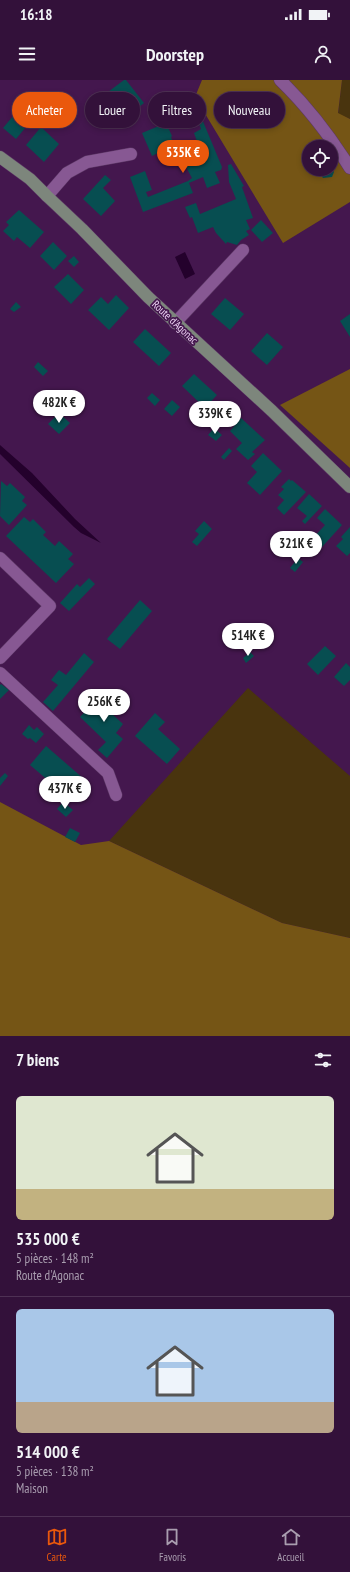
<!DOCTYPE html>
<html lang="fr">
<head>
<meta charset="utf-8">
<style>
	:root { --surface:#33113a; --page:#3e1f45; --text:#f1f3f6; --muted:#a99daf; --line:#4e3154; --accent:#ea580c }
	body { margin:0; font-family:"PT Sans Narrow",sans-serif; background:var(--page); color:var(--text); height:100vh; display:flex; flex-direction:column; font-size:15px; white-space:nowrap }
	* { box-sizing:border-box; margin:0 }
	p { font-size:13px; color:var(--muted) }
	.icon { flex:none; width:22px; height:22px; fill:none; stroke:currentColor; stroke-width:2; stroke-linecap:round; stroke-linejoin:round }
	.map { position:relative; height:956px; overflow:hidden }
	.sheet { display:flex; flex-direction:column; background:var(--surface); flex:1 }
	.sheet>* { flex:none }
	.top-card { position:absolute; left:12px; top:12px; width:326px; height:36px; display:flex; gap:8px }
	.buttons { position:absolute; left:302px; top:60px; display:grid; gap:8px }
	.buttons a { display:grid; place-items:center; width:36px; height:36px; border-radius:50%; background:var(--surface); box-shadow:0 2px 6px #0003,0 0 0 1px var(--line); font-size:20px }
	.price { position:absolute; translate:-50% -34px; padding:0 9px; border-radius:14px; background:#fff; color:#222; font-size:13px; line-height:26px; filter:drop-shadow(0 1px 2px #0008) }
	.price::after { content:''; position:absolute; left:50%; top:24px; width:12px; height:9px; margin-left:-6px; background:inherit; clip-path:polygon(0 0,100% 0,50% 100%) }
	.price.current { background:var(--accent); color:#fff }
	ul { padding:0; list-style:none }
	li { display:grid; align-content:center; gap:8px; height:212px; padding:0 16px }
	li+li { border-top:1px solid var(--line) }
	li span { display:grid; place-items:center; height:124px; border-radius:6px; color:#555 }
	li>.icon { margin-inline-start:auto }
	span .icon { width:72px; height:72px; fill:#fffc; stroke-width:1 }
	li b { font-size:17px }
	h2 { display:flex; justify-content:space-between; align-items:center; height:48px; padding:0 16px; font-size:17px }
	.tag { padding:0 14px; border-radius:18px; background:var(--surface); box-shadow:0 2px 6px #0003,0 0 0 1px var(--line); font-size:14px; line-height:36px }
	.tag.current { background:var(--accent); color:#fff }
	.status { display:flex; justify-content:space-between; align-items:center; height:28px; padding:0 20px; background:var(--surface); direction:ltr }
	.status svg { height:11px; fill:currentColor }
	header { display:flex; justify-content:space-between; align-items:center; height:52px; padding:0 16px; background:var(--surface); font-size:18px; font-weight:800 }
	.tabs { display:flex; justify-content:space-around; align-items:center; height:56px; border-top:1px solid var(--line); background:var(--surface); font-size:11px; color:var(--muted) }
	.tabs a { display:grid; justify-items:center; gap:2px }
	.tabs .current { color:var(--accent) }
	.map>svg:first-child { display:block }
	.green { fill:#49340e }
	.forest { fill:#755515; fill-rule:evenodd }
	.water { fill:#24012c }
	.building { fill:#074e51 }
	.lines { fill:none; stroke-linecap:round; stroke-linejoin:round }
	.minor-casing { stroke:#5c3765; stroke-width:13 }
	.major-casing { stroke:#5c3765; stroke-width:13 }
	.minor { stroke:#875893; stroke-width:12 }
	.major { stroke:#7d867c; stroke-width:12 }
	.labels { text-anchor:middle; stroke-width:3.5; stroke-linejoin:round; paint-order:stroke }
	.street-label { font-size:11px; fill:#ecd2f3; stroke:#44174e }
</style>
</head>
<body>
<div class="status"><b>16:18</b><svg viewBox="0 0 49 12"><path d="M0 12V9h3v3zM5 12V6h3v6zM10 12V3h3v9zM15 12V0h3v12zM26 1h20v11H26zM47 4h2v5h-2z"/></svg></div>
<header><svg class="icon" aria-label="menu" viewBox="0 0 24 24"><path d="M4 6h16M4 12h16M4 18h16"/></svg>Doorstep<svg class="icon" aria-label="person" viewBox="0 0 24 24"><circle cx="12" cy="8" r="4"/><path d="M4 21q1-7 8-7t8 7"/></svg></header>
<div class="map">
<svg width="350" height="956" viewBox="0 0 350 956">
	<rect width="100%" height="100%" fill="#44174e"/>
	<g class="green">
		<polygon points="342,0 350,0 350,39 338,34"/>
		<polygon points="248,608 350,696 350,858 282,843 109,761"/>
	</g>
	<g class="forest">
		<path d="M202 0H342L338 33 350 39V122L283 163 195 17ZM309 67H331V89H309Z"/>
		<polygon points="350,289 350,388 280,325"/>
		<polygon points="0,722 81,765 109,761 282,843 350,858 350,956 0,956"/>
	</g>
	<g class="water">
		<polygon points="185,172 195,194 185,199 175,177"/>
		<polygon points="0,365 32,393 75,439 101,463 81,453 74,447 0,374"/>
	</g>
	<g class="building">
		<polygon points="124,0 126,0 144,23 127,37 108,12"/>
		<polygon points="29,24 40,33 31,44 20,35"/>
		<polygon points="13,36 26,47 16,59 3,48"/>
		<polygon points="202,39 222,87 221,90 215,92 220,103 207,108 203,97 189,103 193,113 143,132 130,97 145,91 152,110 146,112 148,117 188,101 192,98 181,78 200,70 194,53 201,49 198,41"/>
		<polygon points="166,43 172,56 171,57 174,65 152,76 142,53"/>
		<polygon points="41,47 59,64 44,82 26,65"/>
		<polygon points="231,84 244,106 242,107 253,138 246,140 250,149 246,151 249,155 241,160 237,165 227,162 226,164 216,153 213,147 198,153 192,137 190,138 185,127 196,123 200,134 236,119 229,102 228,85"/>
		<polygon points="331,87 334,92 332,97 323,98 320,94 321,89 331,89"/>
		<polygon points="105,95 111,100 103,108 115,121 101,136 83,119"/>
		<polygon points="19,130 44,152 30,168 17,157 14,161 3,151 9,145 6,142"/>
		<polygon points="261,140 273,153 262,162 251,150"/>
		<polygon points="53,162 67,176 54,190 40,176"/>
		<polygon points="74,176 79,182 74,187 68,181"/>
		<polygon points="68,194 84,210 71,224 54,207"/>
		<polygon points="116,215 129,228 109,250 88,230 101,217 108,224"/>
		<polygon points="225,218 244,234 230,250 211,234"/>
		<polygon points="16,222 21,227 14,232 10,229"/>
		<polygon points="350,234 350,257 340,241"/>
		<polygon points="145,249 171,273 159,286 133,262"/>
		<polygon points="267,253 283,267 267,285 251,271"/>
		<polygon points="38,282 48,291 43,296 34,287"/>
		<polygon points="194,294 217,315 205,328 182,306"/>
		<polygon points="152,313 160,320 155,326 147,318"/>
		<polygon points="172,320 180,327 172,336 164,329"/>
		<polygon points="59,333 70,343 59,354 48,344"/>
		<polygon points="241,338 265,360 252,372 255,374 248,380 236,369 242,363 230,351"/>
		<polygon points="214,348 222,355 216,361 208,355"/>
		<polygon points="229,368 232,371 224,380 221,377"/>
		<polygon points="263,373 282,391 260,415 247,403 257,392 251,386"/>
		<polygon points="289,399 291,401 292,400 306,412 284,435 277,428 284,420 278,415 284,409 281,407"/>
		<polygon points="1,401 7,406 10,403 25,417 22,421 27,425 9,445 0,436"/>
		<polygon points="309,414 322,426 305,444 302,441 307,436 297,428"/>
		<polygon points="325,429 342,445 322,467 313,458 325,445 317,438"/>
		<polygon points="24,437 30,442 33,439 46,452 43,455 55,466 59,461 73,474 68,479 74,484 56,503 6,456"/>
		<polygon points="204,441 212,449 197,466 192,462 199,454 195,451"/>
		<polygon points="350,447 350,473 347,476 336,466 343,459 341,457"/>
		<polygon points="298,478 303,482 295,492 290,488"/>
		<polygon points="89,498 95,504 69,531 60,523 77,504 80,507"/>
		<polygon points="140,520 152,531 120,569 107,559"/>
		<polygon points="325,566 336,576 318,595 307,584"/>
		<polygon points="250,572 254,576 246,583 243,578"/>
		<polygon points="84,573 94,582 53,631 43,622 58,605 51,600 59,590 66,595"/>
		<polygon points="346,583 350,587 350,600 344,606 334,597"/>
		<polygon points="1,604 9,610 0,619 0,605"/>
		<polygon points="103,612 117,624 110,632 123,644 116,653 123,659 107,678 98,670 106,662 80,637"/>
		<polygon points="155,633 165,642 158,649 180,669 167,684 135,656"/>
		<polygon points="29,645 34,650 37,647 44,654 36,663 30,658 28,659 22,654"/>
		<polygon points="46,666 84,699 70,716 52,700 50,702 30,685"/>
		<polygon points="5,693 8,696 0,706 0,698"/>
		<polygon points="63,722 73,730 66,737 57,729"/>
		<polygon points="70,748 80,753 75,762 65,757"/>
	</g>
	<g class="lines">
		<defs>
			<g id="minor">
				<path d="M280 0C308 27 330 56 350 88"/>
				<polyline points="47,116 67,93 87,82 131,74"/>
				<polyline points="175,243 243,170"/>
				<polyline points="0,478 50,526 0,578"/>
				<polyline points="0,593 108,693 116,715"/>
			</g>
			<polyline id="major" points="0,77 30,99 47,116 82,149 148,217 272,331 350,407"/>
		</defs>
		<use href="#minor" class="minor-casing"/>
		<use href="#major" class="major-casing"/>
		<use href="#minor" class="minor"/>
		<use href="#major" class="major"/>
	</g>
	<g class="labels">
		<g class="street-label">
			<text transform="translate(175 242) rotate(43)" y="4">Route d'Agonac</text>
		</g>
	</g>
</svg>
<div class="buttons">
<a><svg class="icon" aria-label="locate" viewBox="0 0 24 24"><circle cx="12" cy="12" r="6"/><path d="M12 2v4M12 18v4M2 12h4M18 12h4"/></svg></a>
</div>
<b class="price current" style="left:183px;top:94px">535K €</b>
<b class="price" style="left:59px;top:344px">482K €</b>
<b class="price" style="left:215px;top:355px">339K €</b>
<b class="price" style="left:296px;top:485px">321K €</b>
<b class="price" style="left:248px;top:577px">514K €</b>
<b class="price" style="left:104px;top:643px">256K €</b>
<b class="price" style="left:65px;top:730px">437K €</b>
<div class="top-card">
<a class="tag current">Acheter</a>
<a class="tag">Louer</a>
<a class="tag">Filtres</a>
<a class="tag">Nouveau</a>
</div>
</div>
<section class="sheet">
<h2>7 biens<svg class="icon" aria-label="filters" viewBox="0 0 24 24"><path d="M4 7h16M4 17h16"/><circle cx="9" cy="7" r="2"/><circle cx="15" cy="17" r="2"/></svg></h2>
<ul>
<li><span style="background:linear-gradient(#dfe7d0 75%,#c2b280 0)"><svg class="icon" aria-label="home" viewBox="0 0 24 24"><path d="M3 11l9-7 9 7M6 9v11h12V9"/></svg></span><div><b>535 000 €</b><p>5 pièces · 148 m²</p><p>Route d'Agonac</p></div></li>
<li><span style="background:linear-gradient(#a9c7e8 75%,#b9a48a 0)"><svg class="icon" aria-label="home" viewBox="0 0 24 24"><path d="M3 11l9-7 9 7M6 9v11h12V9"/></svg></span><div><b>514 000 €</b><p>5 pièces · 138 m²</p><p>Maison</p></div></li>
</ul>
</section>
<nav class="tabs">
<a class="current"><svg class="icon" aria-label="map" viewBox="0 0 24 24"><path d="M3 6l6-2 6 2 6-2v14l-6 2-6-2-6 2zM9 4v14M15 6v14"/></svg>Carte</a>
<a><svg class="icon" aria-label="saved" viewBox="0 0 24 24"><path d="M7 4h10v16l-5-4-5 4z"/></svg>Favoris</a>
<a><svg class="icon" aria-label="home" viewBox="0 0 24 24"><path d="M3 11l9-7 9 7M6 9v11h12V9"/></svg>Accueil</a>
</nav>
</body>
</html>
